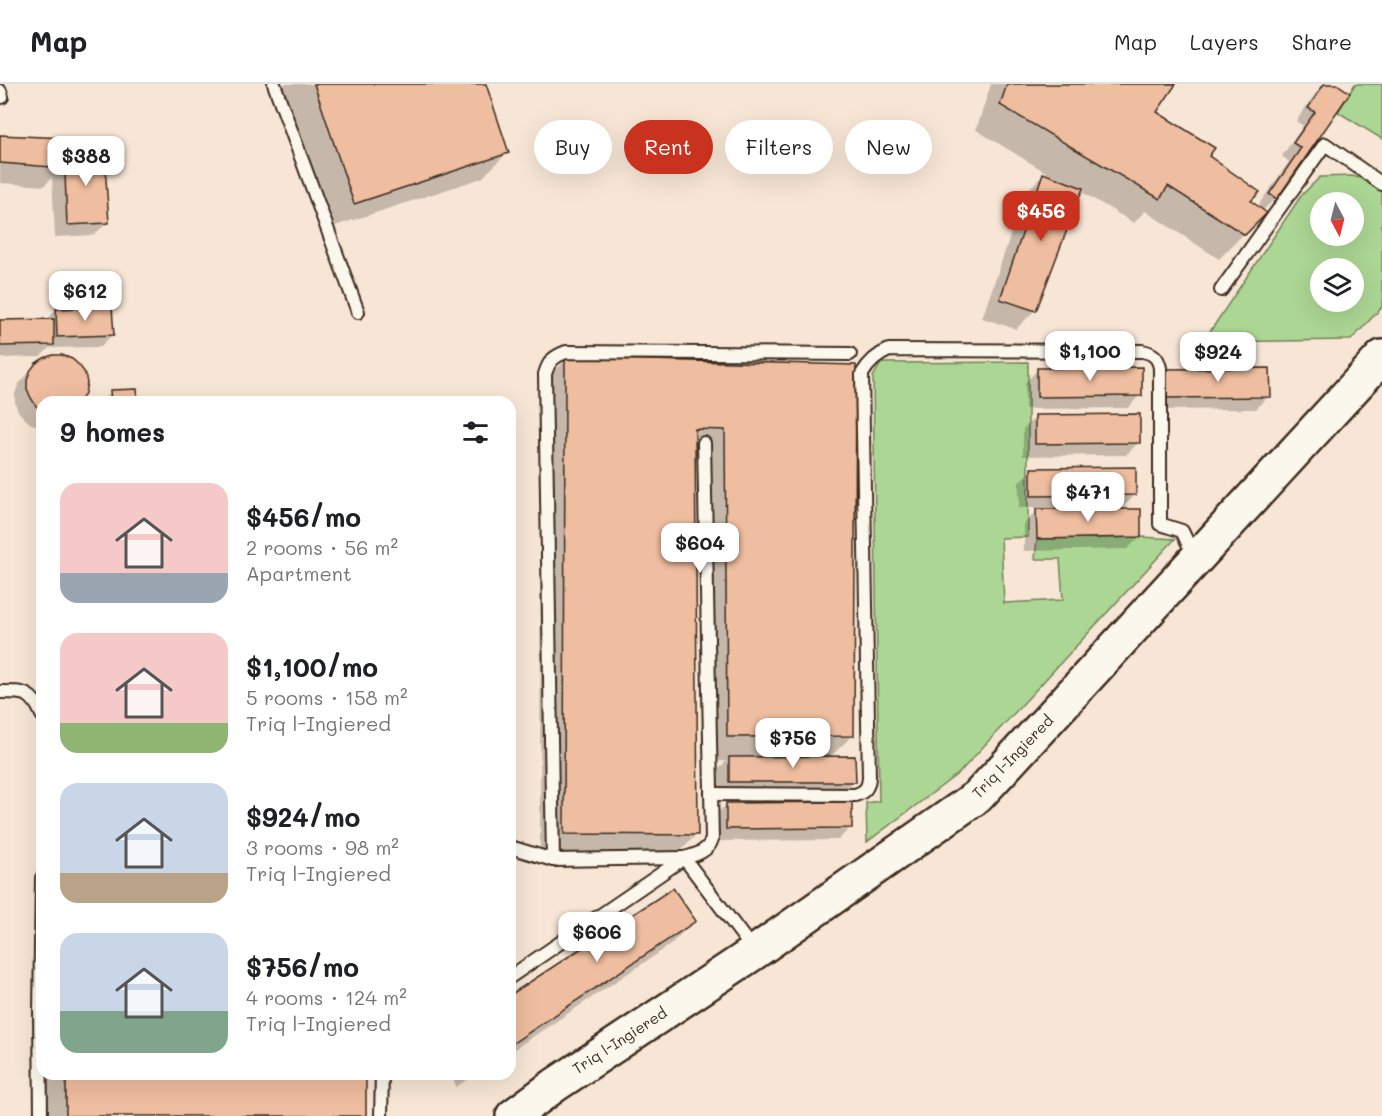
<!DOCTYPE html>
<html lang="en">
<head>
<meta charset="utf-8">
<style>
	:root { --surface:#fff; --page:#f2f2f2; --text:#202124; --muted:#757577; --line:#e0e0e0; --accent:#c8321e }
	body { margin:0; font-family:Mali,sans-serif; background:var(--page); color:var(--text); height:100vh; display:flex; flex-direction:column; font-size:22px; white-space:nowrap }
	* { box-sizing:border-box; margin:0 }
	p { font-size:20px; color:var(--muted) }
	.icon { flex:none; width:33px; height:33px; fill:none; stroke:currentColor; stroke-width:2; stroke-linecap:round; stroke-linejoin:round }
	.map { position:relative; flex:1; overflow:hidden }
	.details { position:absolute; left:36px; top:312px; width:480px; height:684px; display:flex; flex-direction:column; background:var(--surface); border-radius:18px; box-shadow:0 6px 24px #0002 }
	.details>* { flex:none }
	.top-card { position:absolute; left:534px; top:36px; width:570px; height:54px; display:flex; gap:12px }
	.needle { width:39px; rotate:173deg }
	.fabs { position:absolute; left:1310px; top:108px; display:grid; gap:12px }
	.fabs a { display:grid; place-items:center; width:54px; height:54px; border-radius:50%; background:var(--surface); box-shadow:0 6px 24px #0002; font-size:30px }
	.price { position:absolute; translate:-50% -51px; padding:0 14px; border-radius:12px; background:#fff; color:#222; font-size:20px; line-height:39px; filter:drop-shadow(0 2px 3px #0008) }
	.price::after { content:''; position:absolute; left:50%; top:36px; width:18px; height:14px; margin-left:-9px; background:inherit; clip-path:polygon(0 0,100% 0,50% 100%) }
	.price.selected { background:var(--accent); color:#fff }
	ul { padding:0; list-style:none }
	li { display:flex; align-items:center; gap:18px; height:150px; padding:0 24px }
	li span { display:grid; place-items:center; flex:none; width:168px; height:120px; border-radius:18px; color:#555 }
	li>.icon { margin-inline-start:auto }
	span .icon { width:72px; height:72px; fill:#fffc; stroke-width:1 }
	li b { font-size:26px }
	h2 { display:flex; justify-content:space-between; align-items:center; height:72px; padding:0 24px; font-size:26px }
	.pill { padding:0 21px; border-radius:27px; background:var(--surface); box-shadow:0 6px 24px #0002; font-size:21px; line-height:54px }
	.pill.selected { background:var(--accent); color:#fff }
	header { display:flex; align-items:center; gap:36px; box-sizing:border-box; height:84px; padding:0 30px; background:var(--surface); border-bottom:2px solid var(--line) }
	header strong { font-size:28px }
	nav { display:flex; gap:33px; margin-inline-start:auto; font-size:21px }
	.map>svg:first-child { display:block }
	.green { fill:#acd694; stroke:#748059; stroke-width:1.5; fill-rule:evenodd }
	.shadow { fill:#0003 }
	.building { fill:#efbd9f; stroke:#3b2a1e; stroke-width:1.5 }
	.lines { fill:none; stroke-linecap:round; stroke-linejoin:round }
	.lane-casing { stroke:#3b2a1e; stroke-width:16 }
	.secondary-casing { stroke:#3b2a1e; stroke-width:38 }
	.lane { stroke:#fbf7ec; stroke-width:12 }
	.secondary { stroke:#fbf7ec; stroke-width:33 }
	.labels { text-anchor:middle; stroke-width:5; stroke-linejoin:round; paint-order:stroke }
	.street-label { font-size:15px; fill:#3b2a1e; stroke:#fbf7ec }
</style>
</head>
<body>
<header>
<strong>Map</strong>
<nav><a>Map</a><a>Layers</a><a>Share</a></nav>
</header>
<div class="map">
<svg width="1382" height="1032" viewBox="0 0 1382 1032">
	<rect width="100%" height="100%" fill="#f7e6d5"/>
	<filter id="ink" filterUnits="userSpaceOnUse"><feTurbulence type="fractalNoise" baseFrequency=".0167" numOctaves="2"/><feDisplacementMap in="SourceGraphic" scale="12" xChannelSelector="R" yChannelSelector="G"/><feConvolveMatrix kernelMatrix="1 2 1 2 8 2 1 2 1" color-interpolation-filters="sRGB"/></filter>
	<g filter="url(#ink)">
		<g class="green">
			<polygon points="1355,0 1382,0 1382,55 1338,28"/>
			<path d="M1352 92 1365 95 1382 107V223L1351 256 1203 258 1301 112 1320 93ZM1320 118H1353V152H1320ZM1320 184H1353V218H1320Z"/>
			<polygon points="1028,278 1028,453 1001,454 1004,519 1063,516 1060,475 1035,475 1037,455 1141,453 1175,455 959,689 867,758 866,719 879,717 873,293 881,279"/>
		</g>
		<g class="shadow">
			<polygon points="282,0 485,0 507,69 482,94 329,144"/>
			<polygon points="991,0 1174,0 1155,28 1207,72 1249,118 1257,123 1289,78 1282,72 1303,42 1296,37 1316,9 1324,0 1334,0 1348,10 1276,114 1262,127 1264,129 1219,175 1145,127 1134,139 1080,107 1035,226 1016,245 982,234 1025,109 1044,90 1054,94 1054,93 976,46"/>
			<polygon points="0,52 62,66 107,139 94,151 55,153 52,94 44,102 0,99"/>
			<polygon points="56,226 113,250 100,263 49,264 40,273 0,274 0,238 46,237"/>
			<polygon points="566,276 854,282 852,652 830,673 854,697 841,710 717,710 717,687 726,677 703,678 701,370 694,370 697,750 672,775 540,775 541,300"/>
			<polygon points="37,280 78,318 42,318 42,342 40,342 31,340 24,334 18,327 15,319 15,310 18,301"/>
			<polygon points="1037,286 1140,311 1128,324 1025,325 1025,299"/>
			<polygon points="1166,286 1269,312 1256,325 1154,326 1154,299"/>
			<polygon points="111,308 136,318 101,318"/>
			<polygon points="1036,333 1139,358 1126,371 1023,372 1023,345"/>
			<polygon points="1032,385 1135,411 1119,426 1140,453 1127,465 1024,467 1024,440 1040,424 1019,424 1019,398"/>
			<polygon points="726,721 851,743 838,756 714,757 714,733"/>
			<polygon points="694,837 669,862 510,968 510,912"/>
			<polygon points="42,990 364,990 365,1032 42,1032"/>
			<polygon points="451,990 476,990 456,1003"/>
		</g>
		<g class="building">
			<polygon points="314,0 486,0 509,69 354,120"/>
			<polygon points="1007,0 1176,0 1157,28 1215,64 1209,72 1260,108 1251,117 1267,129 1245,151 1168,102 1160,115 1000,21"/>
			<polygon points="1324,0 1337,0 1350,9 1277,115 1269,110 1301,64 1293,59 1315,28 1308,24"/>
			<polygon points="0,51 64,54 65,84 0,79"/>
			<polygon points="64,65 104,66 109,139 67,141"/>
			<polygon points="1043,89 1083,104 1036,227 1000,215"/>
			<polygon points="112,223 114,251 57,253 56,225"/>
			<polygon points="54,235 54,261 0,262 0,236"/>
			<polygon points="53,271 62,271 72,275 79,281 85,289 87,299 85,309 80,318 42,318 42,326 36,322 31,314 27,305 27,296 30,287 36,279 44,274"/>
			<polygon points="565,274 856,281 854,652 727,653 725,346 695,345 698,751 564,750"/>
			<polygon points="1142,283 1142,312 1037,313 1037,284"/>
			<polygon points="1270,284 1271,313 1166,314 1166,285"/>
			<polygon points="137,305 138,318 111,318 110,306"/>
			<polygon points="1140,330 1140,359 1035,360 1035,331"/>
			<polygon points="1136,383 1136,411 1031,412 1031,384"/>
			<polygon points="1036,425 1141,425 1141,453 1037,455"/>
			<polygon points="855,672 856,698 729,698 729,673"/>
			<polygon points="852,718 852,744 726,745 726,719"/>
			<polygon points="673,804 696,837 510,961 510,911"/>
			<rect x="66" y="990" width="300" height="42"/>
		</g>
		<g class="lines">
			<defs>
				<g id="lane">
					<polyline points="274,0 358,228"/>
					<polyline points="0,7 2,13"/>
					<polyline points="1221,206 1325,60 1382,100"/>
					<path d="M0 608C24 608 32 607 42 631"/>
					<path d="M711 710 855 711C865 708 868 704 869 694L862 290C869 278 877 271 889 266L1142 267C1153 269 1158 273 1160 284V440L1182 447 1194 472"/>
					<polyline points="510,763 553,776 684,774 754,867"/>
					<path d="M553 776 545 290C549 277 553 273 566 268L850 270"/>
					<path d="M510 893 684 774C695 771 708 768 712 755L704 359"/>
					<polyline points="41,1032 40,927 42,794"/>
					<polyline points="381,1032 382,990"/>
				</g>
				<polyline id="secondary" points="513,1032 555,1001 755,868 978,712 1382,273"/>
			</defs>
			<use href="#lane" class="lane-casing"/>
			<use href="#secondary" class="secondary-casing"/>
			<use href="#lane" class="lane"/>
			<use href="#secondary" class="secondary"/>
		</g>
	</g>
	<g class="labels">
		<g class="street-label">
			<text transform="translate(1013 673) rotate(-46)" y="5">Triq l-Ingiered</text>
			<text transform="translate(620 957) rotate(-33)" y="5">Triq l-Ingiered</text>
		</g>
	</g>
</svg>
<div class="fabs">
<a><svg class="needle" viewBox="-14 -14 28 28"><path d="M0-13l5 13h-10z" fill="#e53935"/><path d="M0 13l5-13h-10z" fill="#757577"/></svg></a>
<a><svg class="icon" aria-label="layers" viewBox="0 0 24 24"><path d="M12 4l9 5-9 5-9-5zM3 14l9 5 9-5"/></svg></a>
</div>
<b class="price" style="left:86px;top:103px">$388</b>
<b class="price selected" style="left:1041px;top:158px">$456</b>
<b class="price" style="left:85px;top:238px">$612</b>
<b class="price" style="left:1090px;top:298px">$1,100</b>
<b class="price" style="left:1218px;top:299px">$924</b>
<b class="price" style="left:1088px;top:439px">$471</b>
<b class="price" style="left:700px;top:490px">$604</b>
<b class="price" style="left:793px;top:685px">$756</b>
<b class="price" style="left:597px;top:879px">$606</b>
<div class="top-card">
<a class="pill">Buy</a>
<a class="pill selected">Rent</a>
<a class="pill">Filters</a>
<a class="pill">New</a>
</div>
<section class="details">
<h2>9 homes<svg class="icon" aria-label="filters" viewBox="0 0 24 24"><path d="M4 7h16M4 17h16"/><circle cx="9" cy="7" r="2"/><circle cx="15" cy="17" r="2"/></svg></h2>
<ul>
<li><span style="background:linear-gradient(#f6c9c9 75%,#9aa5b1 0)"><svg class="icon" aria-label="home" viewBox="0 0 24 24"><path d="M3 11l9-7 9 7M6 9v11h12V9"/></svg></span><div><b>$456/mo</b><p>2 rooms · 56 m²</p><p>Apartment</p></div></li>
<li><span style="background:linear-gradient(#f6c9c9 75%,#8fb573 0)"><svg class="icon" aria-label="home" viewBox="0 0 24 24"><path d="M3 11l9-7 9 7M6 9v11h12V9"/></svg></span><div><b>$1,100/mo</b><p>5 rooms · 158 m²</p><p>Triq l-Ingiered</p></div></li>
<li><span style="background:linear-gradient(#c9d6e8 75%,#b9a48a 0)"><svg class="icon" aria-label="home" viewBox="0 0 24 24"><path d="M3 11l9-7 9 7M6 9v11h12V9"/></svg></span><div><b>$924/mo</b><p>3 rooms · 98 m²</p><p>Triq l-Ingiered</p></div></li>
<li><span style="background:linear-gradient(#c9d6e8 65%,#7fa58c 0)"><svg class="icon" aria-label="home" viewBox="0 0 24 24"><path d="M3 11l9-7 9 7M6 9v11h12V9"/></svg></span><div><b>$756/mo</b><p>4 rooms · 124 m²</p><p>Triq l-Ingiered</p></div></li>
</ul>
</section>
</div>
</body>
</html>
